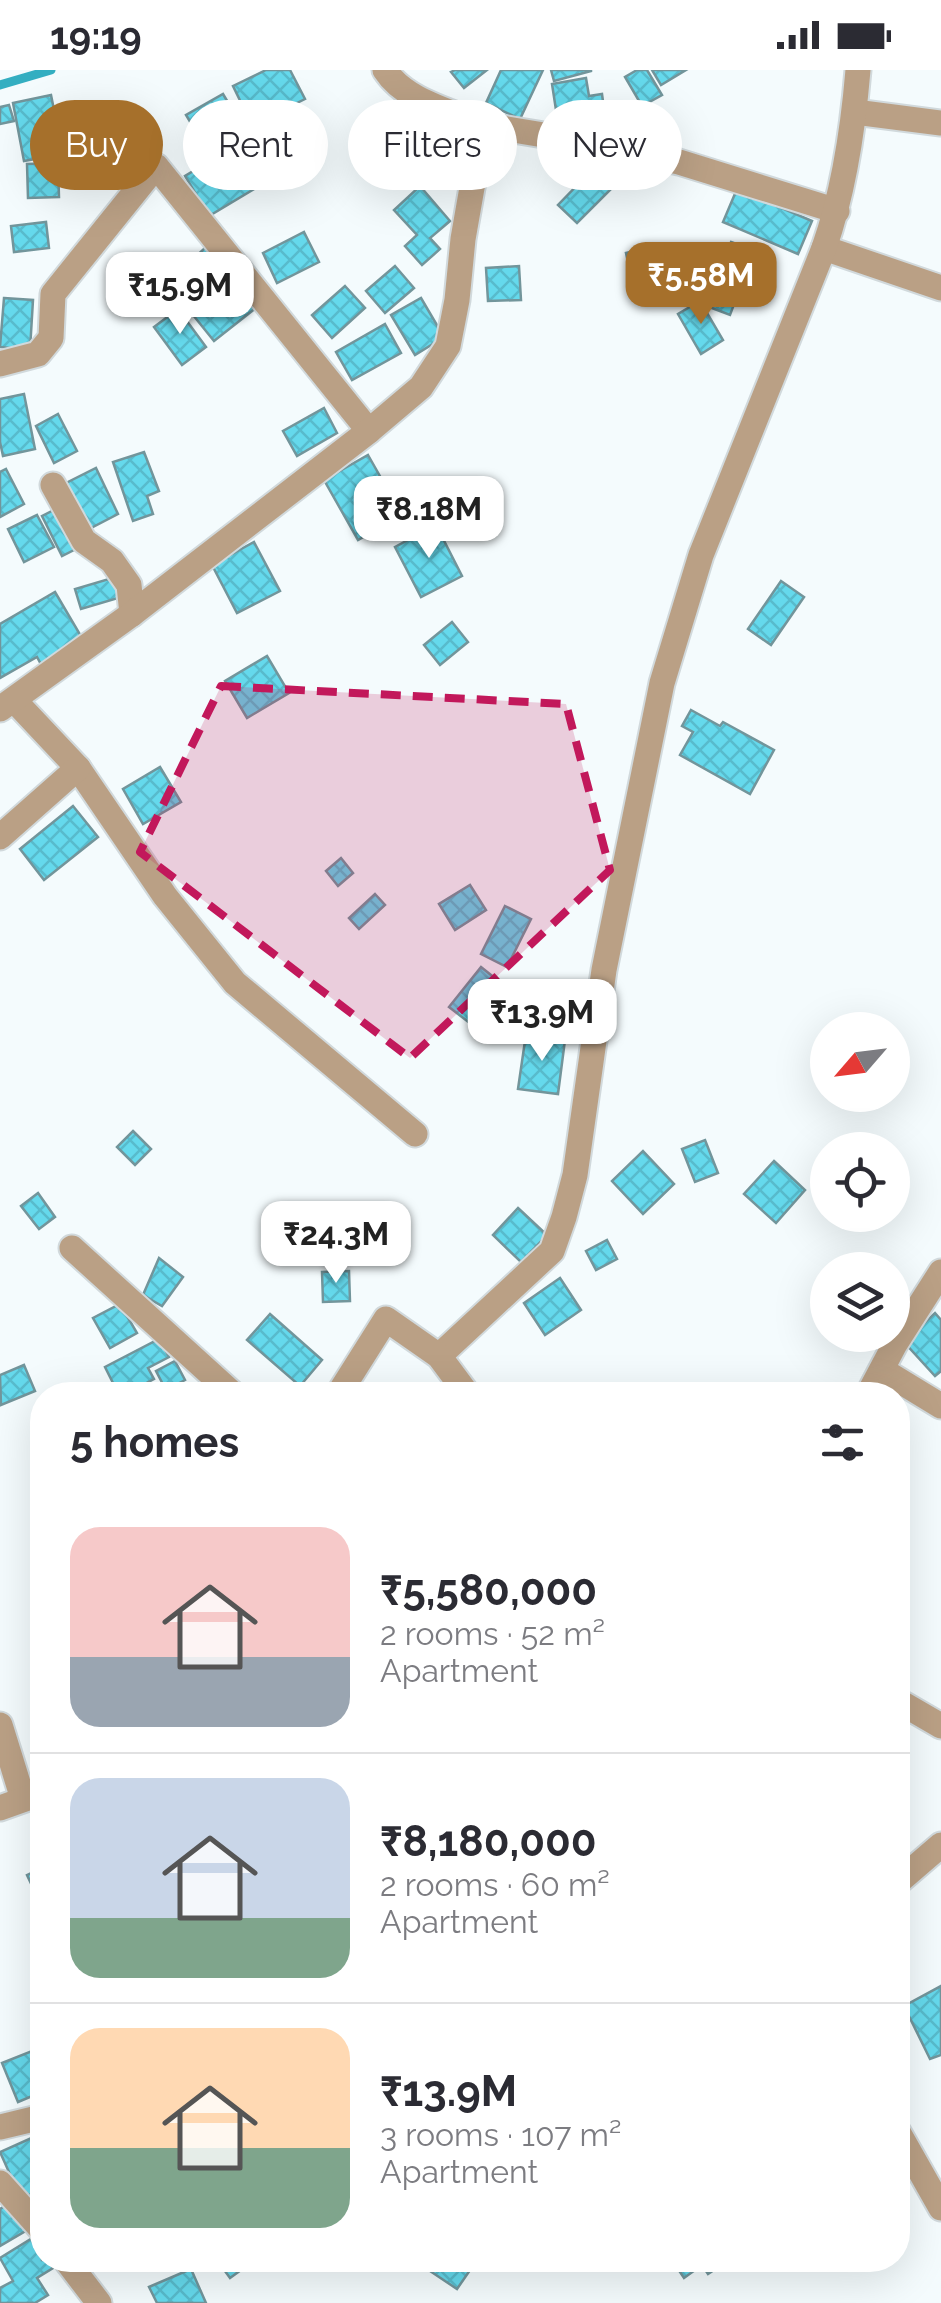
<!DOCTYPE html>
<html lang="en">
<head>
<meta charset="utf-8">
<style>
	:root { --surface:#fff; --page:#f2f2f3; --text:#2b2b33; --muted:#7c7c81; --line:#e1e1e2; --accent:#a6702b }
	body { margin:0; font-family:Raleway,sans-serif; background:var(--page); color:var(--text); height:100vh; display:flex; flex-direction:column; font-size:38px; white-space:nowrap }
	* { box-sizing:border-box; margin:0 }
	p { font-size:32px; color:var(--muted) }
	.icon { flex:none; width:55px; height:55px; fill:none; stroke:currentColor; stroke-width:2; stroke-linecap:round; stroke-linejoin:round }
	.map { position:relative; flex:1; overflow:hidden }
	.panel { position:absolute; left:30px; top:1312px; width:880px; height:890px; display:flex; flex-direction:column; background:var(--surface); border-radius:40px; box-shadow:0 10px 40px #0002 }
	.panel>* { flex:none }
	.guide { position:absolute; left:30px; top:30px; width:882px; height:90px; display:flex; gap:20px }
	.needle { width:65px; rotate:242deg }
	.controls { position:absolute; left:810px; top:942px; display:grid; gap:20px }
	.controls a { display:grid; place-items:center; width:100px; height:100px; border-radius:50%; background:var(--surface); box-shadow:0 10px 40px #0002; font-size:50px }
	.price { position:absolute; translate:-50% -85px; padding:0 22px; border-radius:20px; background:#fff; color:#222; font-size:32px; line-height:65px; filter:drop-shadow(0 2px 5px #0008) }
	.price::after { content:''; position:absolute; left:50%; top:60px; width:30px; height:22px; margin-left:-15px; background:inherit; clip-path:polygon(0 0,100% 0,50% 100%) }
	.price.current { background:var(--accent); color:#fff }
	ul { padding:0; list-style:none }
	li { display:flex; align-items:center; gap:30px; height:250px; padding:0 40px }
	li+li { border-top:2px solid var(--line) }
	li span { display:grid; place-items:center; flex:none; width:280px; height:200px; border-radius:30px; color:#555 }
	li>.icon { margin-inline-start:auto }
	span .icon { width:120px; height:120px; fill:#fffc; stroke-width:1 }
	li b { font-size:42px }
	h2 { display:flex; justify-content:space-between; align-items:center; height:120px; padding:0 40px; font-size:42px }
	.pill { padding:0 35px; border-radius:45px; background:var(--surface); box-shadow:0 10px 40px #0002; font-size:35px; line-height:90px }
	.pill.current { background:var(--accent); color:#fff }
	.status { display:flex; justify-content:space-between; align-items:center; height:70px; padding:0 50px; background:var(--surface); direction:ltr }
	.status svg { height:28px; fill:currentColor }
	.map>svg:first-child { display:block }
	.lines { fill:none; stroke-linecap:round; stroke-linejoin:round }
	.stream { stroke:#33aec1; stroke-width:9 }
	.building { fill:url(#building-cross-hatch); stroke:#72959b; stroke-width:2.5 }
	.minor-casing { stroke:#d1d9dc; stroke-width:29 }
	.minor { stroke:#baa085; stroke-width:25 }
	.marked { fill:#c2185b; fill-opacity:0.2; stroke:#c2185b; stroke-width:8; stroke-dasharray:20 12; stroke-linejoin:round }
</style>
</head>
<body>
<div class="status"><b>19:19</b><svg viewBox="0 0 49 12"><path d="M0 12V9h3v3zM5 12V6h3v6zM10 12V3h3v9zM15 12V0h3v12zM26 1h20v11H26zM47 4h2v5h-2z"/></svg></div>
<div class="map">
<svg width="941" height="2233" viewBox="0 0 941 2233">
	<defs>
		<pattern id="building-cross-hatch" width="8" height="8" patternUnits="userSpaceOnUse" patternTransform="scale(2.5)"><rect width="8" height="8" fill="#65d9ec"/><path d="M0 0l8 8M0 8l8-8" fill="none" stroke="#58bbcc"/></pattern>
	</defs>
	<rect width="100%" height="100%" fill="#f4fbfd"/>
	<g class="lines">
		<polyline class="stream" points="0,15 51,0"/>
	</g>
	<g class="building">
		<polygon points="266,0 290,0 305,29 252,55 233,16"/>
		<polygon points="455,0 487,0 464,18 451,2"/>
		<polygon points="501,0 543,0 520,49 486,33"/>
		<polygon points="551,0 591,0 591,1 554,11"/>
		<polygon points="637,0 647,0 662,25 642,36 625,7"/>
		<polygon points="652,0 686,0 661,15"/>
		<polygon points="586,8 589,26 602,24 605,46 558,53 552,14"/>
		<polygon points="223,24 235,44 198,65 186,45"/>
		<polygon points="51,25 63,84 24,91 13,33"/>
		<polygon points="9,35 14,51 0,54 0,37"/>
		<polygon points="292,45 308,76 275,93 259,61"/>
		<polygon points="436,55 474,66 460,119 422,109"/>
		<polygon points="230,79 254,119 209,146 185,106"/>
		<polygon points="58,93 59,127 28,128 27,94"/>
		<polygon points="591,101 610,120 577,153 558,135"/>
		<polygon points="420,116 450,151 430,168 440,179 422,195 405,176 417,165 394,140"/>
		<polygon points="737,119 812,151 798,184 723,152"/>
		<polygon points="46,152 49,178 14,182 11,156"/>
		<polygon points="304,162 319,192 277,213 263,183"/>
		<polygon points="731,172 772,187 758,228 739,221 730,245 709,237"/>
		<polygon points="208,175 229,197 186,238 165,216"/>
		<polygon points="660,175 671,222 636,230 626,183"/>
		<polygon points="395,196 414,218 385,243 366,221"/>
		<polygon points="519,196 521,230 488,231 486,198"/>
		<polygon points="236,210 257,237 214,271 193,245"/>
		<polygon points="345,216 365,238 332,268 312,245"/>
		<polygon points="4,228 33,230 30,280 0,277"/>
		<polygon points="421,228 444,267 415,285 391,245"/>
		<polygon points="700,231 723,270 701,284 678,244"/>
		<polygon points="178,239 206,277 182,295 154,257"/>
		<polygon points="385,254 401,283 352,310 336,282"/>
		<polygon points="24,324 35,379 3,386 0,372 0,329"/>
		<polygon points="324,338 337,363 297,386 283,361"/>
		<polygon points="58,344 77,381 54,393 36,356"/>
		<polygon points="144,382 159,421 147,426 153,444 133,451 113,392"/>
		<polygon points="368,385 402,445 358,470 324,410"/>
		<polygon points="96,398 118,444 87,460 64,414"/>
		<polygon points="6,399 24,434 0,447 0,402"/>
		<polygon points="54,440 74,480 62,486 42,446"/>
		<polygon points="37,445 54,477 24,492 8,459"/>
		<polygon points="436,455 462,506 421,527 395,477"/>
		<polygon points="254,472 280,521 237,543 212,495"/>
		<polygon points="119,506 125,526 81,539 75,519"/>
		<polygon points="781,511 804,527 771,575 748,559"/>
		<polygon points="55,522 85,573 43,598 37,587 0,608 0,554"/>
		<polygon points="452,552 468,572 440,595 424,575"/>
		<polygon points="267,586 289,623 247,648 225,611"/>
		<polygon points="691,640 720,656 723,652 774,680 750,724 680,685 693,662 682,656"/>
		<polygon points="160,697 181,732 143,754 123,719"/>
		<polygon points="73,736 98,767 44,810 20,779"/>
		<polygon points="341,788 353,803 338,816 326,801"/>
		<polygon points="470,815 486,840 455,860 439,834"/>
		<polygon points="375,824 385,835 359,859 349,848"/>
		<polygon points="505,836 531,849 507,897 481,884"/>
		<polygon points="481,897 511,921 480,961 449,937"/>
		<polygon points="526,964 565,970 558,1024 518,1019"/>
		<polygon points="133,1061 151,1079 135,1095 117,1077"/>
		<polygon points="705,1070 718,1103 695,1112 682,1079"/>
		<polygon points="643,1081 674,1114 643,1144 612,1111"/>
		<polygon points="774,1091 805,1120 776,1153 744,1124"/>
		<polygon points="38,1123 55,1147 39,1159 21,1136"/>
		<polygon points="518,1138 547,1165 521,1192 493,1165"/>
		<polygon points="607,1170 617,1189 596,1200 586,1181"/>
		<polygon points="159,1188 183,1207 162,1236 143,1225"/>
		<polygon points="349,1201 350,1231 323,1232 322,1202"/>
		<polygon points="560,1208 581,1240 545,1265 524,1233"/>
		<polygon points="120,1234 137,1263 110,1278 93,1248"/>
		<polygon points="935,1243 941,1250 941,1301 935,1306 904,1272"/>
		<polygon points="270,1244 322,1290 300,1316 247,1270"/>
		<polygon points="159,1269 169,1287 148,1298 154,1309 124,1325 119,1325 105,1297"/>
		<polygon points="175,1291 185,1310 166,1320 156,1301"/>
		<polygon points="24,1295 35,1321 1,1335 0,1305"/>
		<polygon points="42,1798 42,1837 27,1805"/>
		<polygon points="941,1916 941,1985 930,1989 904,1936"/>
		<polygon points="42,1977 42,2002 39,2003 42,2012 42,2022 18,2032 2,1993"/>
		<polygon points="36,2066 42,2080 42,2119 21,2129 0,2082"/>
		<polygon points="13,2131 29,2159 0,2176 0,2139"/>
		<polygon points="34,2167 42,2181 42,2190 48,2190 53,2198 37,2208 48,2225 35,2233 0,2233 0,2218 13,2211 0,2188"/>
		<polygon points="217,2190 255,2190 230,2208"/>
		<polygon points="429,2190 477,2190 457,2219 424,2197"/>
		<polygon points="672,2190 729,2190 708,2204 702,2195 684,2208"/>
		<polygon points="191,2199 206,2233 157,2233 149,2217"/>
	</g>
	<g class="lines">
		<defs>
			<g id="minor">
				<path d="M385 0C405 31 450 41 483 55"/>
				<polyline points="855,42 941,53"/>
				<polyline points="824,178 941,218"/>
				<polyline points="0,294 38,284 51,268 53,224 156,96 369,361"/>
				<polyline points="53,415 84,471 112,491 129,515 132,544"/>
				<polyline points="14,630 78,698 165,826 235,913 415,1064"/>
				<polyline points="0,639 132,544 369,361 421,317 448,276 457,230 463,169 483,55 592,73 679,92 837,141"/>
				<polyline points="0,767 78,698"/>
				<polyline points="72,1178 234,1325"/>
				<path d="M439 1286 552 1181 564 1147 575 1105 604 900 662 613 701 485 824 178C844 121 853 60 858 0"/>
				<polyline points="882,1300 941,1336"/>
				<polyline points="338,1325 386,1249 439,1286 468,1325"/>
				<polyline points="868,1325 895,1274 941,1202"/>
				<polyline points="898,1631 941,1656"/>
				<polyline points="0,1655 23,1729"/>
				<polyline points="0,1738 42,1723"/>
				<polyline points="898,1812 941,1775"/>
				<polyline points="0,2057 42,2047"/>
				<polyline points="898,2062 941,2138"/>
				<polyline points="0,2113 42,2160"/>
				<polyline points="66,2190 99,2233"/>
			</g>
		</defs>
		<use href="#minor" class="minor-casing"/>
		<use href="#minor" class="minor"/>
	</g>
	<path class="marked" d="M221 616 566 634 610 800 410 988 140 782Z"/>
</svg>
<div class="controls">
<a><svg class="needle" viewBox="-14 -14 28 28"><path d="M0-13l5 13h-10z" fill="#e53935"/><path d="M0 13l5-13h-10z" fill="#7c7c81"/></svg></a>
<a><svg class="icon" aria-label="locate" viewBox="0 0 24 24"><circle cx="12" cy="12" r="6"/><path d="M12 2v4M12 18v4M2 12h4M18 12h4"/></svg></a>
<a><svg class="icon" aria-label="layers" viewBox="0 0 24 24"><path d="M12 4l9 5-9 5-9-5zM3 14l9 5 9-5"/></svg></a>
</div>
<b class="price current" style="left:701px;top:257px">₹5.58M</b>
<b class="price" style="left:180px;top:267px">₹15.9M</b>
<b class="price" style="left:429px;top:491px">₹8.18M</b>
<b class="price" style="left:542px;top:994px">₹13.9M</b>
<b class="price" style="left:336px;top:1216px">₹24.3M</b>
<div class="guide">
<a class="pill current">Buy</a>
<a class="pill">Rent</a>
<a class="pill">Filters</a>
<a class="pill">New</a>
</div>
<section class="panel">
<h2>5 homes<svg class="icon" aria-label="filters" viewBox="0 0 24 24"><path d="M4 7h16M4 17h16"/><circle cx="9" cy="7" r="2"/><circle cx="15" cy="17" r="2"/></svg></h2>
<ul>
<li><span style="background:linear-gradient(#f6c9c9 65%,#9aa5b1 0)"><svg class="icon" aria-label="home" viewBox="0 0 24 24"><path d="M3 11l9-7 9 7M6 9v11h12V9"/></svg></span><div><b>₹5,580,000</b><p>2 rooms · 52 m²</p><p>Apartment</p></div></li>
<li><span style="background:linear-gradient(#c9d6e8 70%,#7fa58c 0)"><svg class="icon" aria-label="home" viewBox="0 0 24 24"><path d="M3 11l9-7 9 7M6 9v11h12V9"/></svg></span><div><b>₹8,180,000</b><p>2 rooms · 60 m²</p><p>Apartment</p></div></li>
<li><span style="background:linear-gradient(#ffd9b3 60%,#7fa58c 0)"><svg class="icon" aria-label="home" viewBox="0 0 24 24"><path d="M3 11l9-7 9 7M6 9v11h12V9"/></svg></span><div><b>₹13.9M</b><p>3 rooms · 107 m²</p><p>Apartment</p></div></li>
</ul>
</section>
</div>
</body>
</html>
